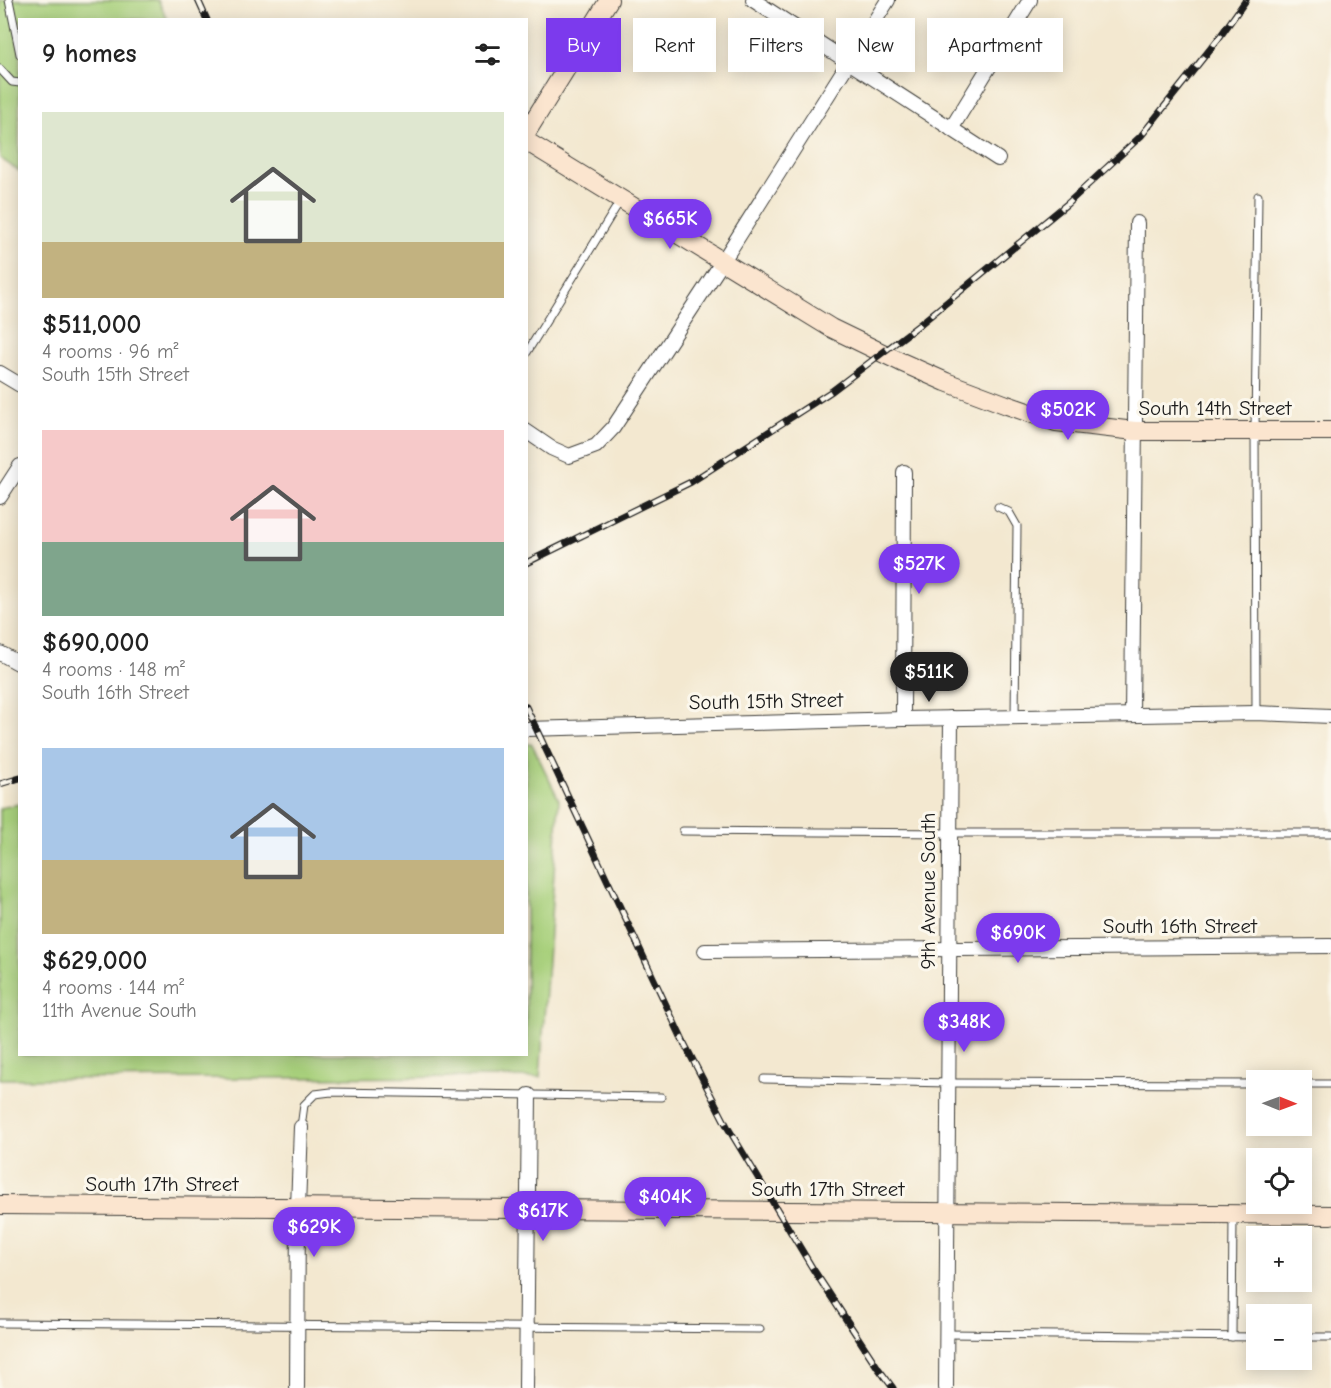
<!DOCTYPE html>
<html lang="en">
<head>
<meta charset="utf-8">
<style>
	:root { --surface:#fff; --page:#f2f2f2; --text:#222; --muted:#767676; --accent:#7c3aed }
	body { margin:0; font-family:"Comic Neue",sans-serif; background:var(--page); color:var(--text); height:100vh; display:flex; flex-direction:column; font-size:22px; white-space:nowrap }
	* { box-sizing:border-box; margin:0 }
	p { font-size:20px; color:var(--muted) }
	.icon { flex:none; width:33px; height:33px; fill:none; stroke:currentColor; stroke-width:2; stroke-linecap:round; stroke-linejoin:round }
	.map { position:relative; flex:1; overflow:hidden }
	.details { position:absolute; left:18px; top:18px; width:510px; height:1038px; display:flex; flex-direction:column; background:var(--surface); border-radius:0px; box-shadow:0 3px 15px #0003 }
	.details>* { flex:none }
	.hud { position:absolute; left:546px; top:18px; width:570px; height:54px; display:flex; gap:12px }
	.needle { width:39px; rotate:91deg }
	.tools { position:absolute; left:1246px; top:1070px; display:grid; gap:12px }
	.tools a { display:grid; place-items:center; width:66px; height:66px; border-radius:0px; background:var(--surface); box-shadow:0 3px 15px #0003; font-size:30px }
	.price { position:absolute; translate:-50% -51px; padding:0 14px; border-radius:21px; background:var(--accent); color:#fff; font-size:20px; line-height:39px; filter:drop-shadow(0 2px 3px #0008) }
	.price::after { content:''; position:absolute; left:50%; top:36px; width:18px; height:14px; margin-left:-9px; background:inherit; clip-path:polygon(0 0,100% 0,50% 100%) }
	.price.selected { background:#222; color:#fff }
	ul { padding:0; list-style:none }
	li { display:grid; align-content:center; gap:12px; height:318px; padding:0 24px }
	li span { display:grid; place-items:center; height:186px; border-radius:0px; color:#555 }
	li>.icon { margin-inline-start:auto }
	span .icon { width:108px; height:108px; fill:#fffc; stroke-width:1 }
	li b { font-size:26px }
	h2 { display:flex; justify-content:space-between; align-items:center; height:72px; padding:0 24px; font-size:26px }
	.chip { padding:0 21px; border-radius:0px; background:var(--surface); box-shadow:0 3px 15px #0003; font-size:21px; line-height:54px }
	.chip.selected { background:var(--accent); color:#fff }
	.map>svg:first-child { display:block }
	.green { fill:#a8d07b; stroke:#62764c; stroke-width:1.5 }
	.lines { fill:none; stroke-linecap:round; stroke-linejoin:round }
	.lane-casing { stroke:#3c3b37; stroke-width:9 }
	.street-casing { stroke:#3c3b37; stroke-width:16 }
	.secondary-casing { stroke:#3c3b37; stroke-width:20 }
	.lane { stroke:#fff; stroke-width:7 }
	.street { stroke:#fff; stroke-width:14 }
	.secondary { stroke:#fbe5cf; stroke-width:18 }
	.rail-casing { stroke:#1c1c1c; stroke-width:7 }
	.rail { stroke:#fbf7ec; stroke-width:4.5; stroke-dasharray:14; stroke-linecap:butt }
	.labels { text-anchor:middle; stroke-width:6; stroke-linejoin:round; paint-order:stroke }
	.street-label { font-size:21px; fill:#1c1c1c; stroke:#fbf7ec }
</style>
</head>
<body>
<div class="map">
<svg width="1331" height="1388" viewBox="0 0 1331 1388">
	<rect width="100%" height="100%" fill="#fbf7ec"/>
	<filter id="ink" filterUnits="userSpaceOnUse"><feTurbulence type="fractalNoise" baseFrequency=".0167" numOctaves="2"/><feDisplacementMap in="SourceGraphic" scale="12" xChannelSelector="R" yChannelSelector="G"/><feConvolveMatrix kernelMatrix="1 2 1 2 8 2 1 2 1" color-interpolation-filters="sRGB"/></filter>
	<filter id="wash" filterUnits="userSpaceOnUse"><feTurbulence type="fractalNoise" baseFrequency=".008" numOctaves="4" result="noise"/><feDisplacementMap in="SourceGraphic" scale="24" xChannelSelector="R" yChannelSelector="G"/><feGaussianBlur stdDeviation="1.35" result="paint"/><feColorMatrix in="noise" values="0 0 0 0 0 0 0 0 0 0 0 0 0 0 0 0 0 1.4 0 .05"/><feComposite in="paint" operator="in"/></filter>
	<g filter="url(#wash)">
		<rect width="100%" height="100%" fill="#f3e8d0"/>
		<g class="green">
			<polygon points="0,0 158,0 167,19 20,20 19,171 0,158"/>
			<polygon points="526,744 532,744 559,800 540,1077 0,1079 0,808 19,804 20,1054 526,1054"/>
		</g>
	</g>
	<g filter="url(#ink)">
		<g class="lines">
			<defs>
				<g id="lane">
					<polyline points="9,0 20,54"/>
					<polyline points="0,69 12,82 20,83"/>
					<polyline points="526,354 620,201"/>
					<polyline points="998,507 1009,512 1017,526 1015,717"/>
					<polyline points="1256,713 1255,431 1258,196"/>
					<polyline points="683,831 950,833 1331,833"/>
					<polyline points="764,1079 948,1083 1257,1084"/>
					<polyline points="1302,1084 1331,1084"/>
					<polyline points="301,1127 304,1105 315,1094 331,1092 661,1097"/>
					<polyline points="0,1323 760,1329"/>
					<polyline points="946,1334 1257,1337"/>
					<polyline points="1232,1337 1233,1217"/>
					<polyline points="1302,1337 1331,1337"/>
				</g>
				<g id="street">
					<polyline points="753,0 998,159"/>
					<polyline points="951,129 1030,0"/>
					<polyline points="0,373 20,385"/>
					<polyline points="526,431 551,448 569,456 596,446 613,428 723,261 888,0"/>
					<polyline points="0,497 20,466"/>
					<polyline points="0,653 20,664"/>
					<polyline points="1132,715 1137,223"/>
					<polyline points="903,719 904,472"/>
					<polyline points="526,729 903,719 1256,713 1331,716"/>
					<polyline points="705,951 1331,946"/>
					<polyline points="297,1388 298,1207 301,1127"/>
					<polyline points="526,1388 529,1095"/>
					<polyline points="946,1388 951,718"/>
				</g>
				<g id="secondary">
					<polyline points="526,133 609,0"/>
					<polyline points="526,141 831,328 901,362 946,382 1007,405 1056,422 1135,431 1331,431"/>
					<polyline points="0,1205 1331,1215"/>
				</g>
			</defs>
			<use href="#lane" class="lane-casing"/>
			<use href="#street" class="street-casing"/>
			<use href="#secondary" class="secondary-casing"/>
			<use href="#lane" class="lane"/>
			<use href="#street" class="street"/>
			<use href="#secondary" class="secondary"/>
			<defs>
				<g id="rail">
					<polyline points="198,0 207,20"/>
					<polyline points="526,563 691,482 832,391 919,325 1067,204 1141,136 1219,38 1246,0"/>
					<polyline points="526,707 683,1041 728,1128 813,1269 878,1368 893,1388"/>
					<polyline points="0,784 20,778"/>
				</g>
			</defs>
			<use href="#rail" class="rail-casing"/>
			<use href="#rail" class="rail"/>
		</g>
	</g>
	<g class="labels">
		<g class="street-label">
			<text x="1215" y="415">South 14th Street</text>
			<text transform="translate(766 701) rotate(-1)" y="7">South 15th Street</text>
			<text transform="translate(928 891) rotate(-90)" y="7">9th Avenue South</text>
			<text x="1180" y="933">South 16th Street</text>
			<text x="162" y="1191">South 17th Street</text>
			<text x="828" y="1196">South 17th Street</text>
		</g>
	</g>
</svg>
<div class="tools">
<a><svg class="needle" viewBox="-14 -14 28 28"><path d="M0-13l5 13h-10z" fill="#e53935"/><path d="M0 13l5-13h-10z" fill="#767676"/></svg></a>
<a><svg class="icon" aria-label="locate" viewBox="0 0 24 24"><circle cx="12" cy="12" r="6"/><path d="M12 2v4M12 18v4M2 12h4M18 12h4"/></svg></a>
<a>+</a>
<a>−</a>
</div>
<b class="price" style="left:670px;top:250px">$665K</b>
<b class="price" style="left:1068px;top:441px">$502K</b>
<b class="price" style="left:919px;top:595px">$527K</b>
<b class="price selected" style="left:929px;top:703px">$511K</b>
<b class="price" style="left:1018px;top:964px">$690K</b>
<b class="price" style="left:964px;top:1053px">$348K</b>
<b class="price" style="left:665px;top:1228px">$404K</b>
<b class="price" style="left:543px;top:1242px">$617K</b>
<b class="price" style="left:314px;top:1258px">$629K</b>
<div class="hud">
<a class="chip selected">Buy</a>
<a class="chip">Rent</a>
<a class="chip">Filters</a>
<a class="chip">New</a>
<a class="chip">Apartment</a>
</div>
<section class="details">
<h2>9 homes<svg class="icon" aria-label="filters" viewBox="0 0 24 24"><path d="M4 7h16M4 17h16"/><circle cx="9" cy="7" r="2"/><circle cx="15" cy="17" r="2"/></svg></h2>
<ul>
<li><span style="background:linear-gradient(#dfe7d0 70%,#c2b280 0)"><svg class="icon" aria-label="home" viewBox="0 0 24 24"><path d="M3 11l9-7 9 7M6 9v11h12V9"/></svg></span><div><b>$511,000</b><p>4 rooms · 96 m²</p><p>South 15th Street</p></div></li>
<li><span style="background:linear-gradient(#f6c9c9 60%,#7fa58c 0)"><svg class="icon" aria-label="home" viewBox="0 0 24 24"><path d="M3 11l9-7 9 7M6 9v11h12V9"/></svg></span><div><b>$690,000</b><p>4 rooms · 148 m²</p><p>South 16th Street</p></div></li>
<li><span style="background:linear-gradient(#a9c7e8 60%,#c2b280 0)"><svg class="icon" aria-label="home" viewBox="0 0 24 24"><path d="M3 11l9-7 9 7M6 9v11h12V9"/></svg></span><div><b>$629,000</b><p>4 rooms · 144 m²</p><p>11th Avenue South</p></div></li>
</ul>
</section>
</div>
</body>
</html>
